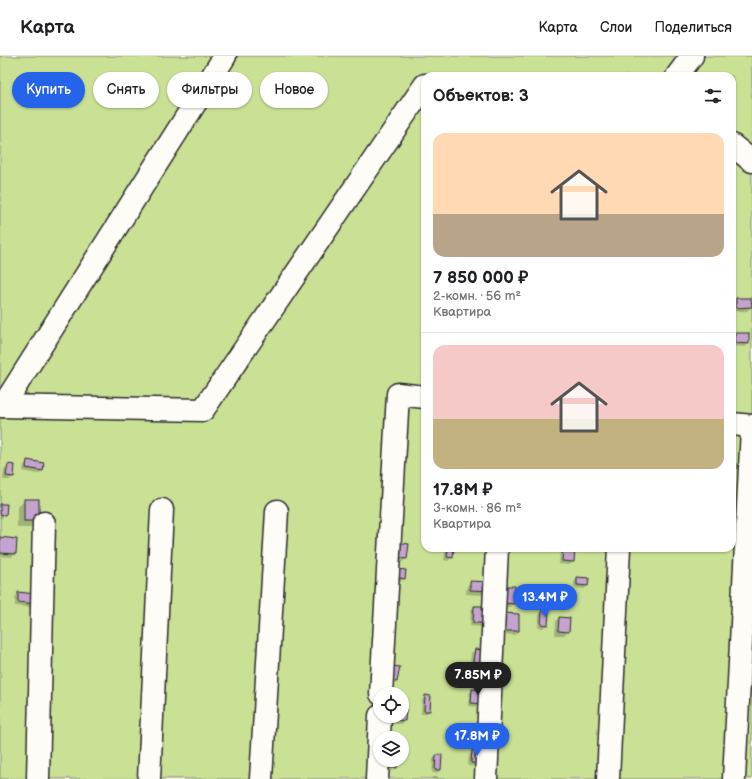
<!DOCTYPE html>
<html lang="ru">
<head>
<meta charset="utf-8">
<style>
	:root { --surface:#fff; --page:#f2f2f2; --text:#202124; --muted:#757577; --line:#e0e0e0; --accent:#2563eb }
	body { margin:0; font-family:"Balsamiq Sans",sans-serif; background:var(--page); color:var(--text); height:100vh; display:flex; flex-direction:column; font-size:15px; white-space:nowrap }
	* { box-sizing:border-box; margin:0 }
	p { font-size:13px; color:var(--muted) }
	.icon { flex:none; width:22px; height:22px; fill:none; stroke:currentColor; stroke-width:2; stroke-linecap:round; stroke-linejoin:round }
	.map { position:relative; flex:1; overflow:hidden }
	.sheet { position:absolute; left:421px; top:16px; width:315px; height:480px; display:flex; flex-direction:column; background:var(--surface); border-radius:12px; box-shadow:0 1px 3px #0004 }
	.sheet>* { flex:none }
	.hud { position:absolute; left:12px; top:16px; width:349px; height:36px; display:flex; gap:8px }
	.controls { position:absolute; left:373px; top:631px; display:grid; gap:8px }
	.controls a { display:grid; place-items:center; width:36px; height:36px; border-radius:50%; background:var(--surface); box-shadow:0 1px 3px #0004; font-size:20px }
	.price { position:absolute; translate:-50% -34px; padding:0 9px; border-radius:14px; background:var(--accent); color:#fff; font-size:13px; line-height:26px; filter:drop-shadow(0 1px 2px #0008) }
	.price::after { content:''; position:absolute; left:50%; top:24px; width:12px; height:9px; margin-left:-6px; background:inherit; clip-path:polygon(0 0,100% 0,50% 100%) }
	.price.selected { background:#222; color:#fff }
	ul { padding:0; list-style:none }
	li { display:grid; align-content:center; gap:8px; height:212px; padding:0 12px }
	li+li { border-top:1px solid var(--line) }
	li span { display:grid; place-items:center; height:124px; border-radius:12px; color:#555 }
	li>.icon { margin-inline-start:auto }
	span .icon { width:72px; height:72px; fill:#fffc; stroke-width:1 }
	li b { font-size:17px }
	h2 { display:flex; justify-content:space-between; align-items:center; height:48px; padding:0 12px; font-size:17px }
	.pill { padding:0 14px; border-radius:18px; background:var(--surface); box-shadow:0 1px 3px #0004; font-size:14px; line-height:36px }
	.pill.selected { background:var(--accent); color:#fff }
	header { display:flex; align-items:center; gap:24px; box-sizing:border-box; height:56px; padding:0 20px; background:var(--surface); border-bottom:1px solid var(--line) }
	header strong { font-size:19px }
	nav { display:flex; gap:22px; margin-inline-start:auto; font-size:14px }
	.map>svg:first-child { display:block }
	.green { fill:#c9e095; stroke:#7a8660; fill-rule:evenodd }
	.shadow { fill:#0003 }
	.building { fill:#c4a4ce; stroke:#2b2b2b }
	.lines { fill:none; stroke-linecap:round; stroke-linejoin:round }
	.minor-casing { stroke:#2b2b2b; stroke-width:25 }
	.minor { stroke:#fdfcf7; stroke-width:22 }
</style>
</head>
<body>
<header>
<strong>Карта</strong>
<nav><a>Карта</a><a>Слои</a><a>Поделиться</a></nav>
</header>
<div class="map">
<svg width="752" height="723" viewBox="0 0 752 723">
	<rect width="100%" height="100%" fill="#fdfcf7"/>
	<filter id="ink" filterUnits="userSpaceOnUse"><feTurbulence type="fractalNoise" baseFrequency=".025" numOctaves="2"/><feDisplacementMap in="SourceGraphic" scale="8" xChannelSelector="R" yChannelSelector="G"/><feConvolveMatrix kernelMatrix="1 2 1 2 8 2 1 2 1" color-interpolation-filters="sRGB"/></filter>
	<g filter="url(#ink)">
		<path class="green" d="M0 0H752V723H0ZM425 20H732V492H425ZM380 638H402V660H380ZM380 682H402V704H380Z"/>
		<g class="shadow">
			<polygon points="736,243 750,243 751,251 747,255 733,255 733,247"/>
			<polygon points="735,278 748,287 745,291 732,290 732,281"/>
			<polygon points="732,349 737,350 736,354 732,358"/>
			<polygon points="28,405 42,415 38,418 23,415 24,409"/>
			<polygon points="8,409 14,410 13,421 9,424 3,424 4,413"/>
			<polygon points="25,444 38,464 30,472 17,472 17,452"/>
			<polygon points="0,449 5,458 2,462 0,462"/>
			<polygon points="0,482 15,497 12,501 0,500"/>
			<polygon points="392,491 406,502 403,506 390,505"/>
			<polygon points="446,492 453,492 452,501 448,505 444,504"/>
			<polygon points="563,492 574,492 573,506 569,509 559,508 560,494"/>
			<polygon points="393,517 404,522 400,526 392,525"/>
			<polygon points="578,522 587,530 584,533 574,532 574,526"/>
			<polygon points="471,526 489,527 485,539 466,538 467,530"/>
			<polygon points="514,531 513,547 510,551 500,550"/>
			<polygon points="19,537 34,547 30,551 15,550 15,541"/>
			<polygon points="474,551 486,551 482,571 470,570 471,554"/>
			<polygon points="543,555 547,568 543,572 538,571 539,559"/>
			<polygon points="518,558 518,575 515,579 500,578"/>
			<polygon points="559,562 568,576 564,579 555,579 556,565"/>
			<polygon points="475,594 480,606 477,610 470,609 471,597"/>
			<polygon points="399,611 397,626 393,629 388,629"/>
			<polygon points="472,634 481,651 468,650 469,638"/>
			<polygon points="426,640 429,655 425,658 421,658 422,644"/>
			<polygon points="402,654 404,664 401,668 385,667 385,660 402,660"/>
			<polygon points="473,696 478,711 468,710 469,699"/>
			<polygon points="436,700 440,714 436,717 432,717 433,703"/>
			<polygon points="396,704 396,711 392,715 381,714"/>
			<polygon points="433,721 438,721 438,723 431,723"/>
		</g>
		<g class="building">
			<polygon points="736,242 751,242 752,251 736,252"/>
			<polygon points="735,277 749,277 749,288 735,287"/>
			<polygon points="27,404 44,407 43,415 26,412"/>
			<polygon points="8,408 15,409 14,421 6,420"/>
			<rect x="24" y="443" width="15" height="22"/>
			<polygon points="0,448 7,448 6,459 0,458"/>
			<polygon points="0,481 17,483 16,498 0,497"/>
			<polygon points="395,486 409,488 407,503 393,501"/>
			<polygon points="448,492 454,492 453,502 447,501"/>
			<polygon points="563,492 575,492 574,506 562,505"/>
			<polygon points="396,513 406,514 405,523 395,521"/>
			<polygon points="577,521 589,522 588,530 577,529"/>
			<polygon points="470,525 490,526 490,535 470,534"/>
			<polygon points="503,530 515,530 514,548 503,547"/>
			<polygon points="18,536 35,538 35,548 18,546"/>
			<polygon points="474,550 487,550 487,567 473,567"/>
			<polygon points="542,554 549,555 548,569 541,568"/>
			<polygon points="504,557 519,558 519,575 503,575"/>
			<polygon points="559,561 570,562 569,576 558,575"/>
			<polygon points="475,593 483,594 481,607 473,606"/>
			<polygon points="393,610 400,611 397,626 391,625"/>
			<polygon points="472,633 486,634 485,648 471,647"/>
			<polygon points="425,639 431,640 430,655 424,655"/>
			<polygon points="402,653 406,653 405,665 388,663 388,660 402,660"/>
			<polygon points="472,694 484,696 483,708 471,707"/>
			<polygon points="436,699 442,699 441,714 435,714"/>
			<polygon points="385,704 397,704 397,712 384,711"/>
		</g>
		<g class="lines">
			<defs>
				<g id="minor">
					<polyline points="677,20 692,0"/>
					<polyline points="732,89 752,105"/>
					<polyline points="0,350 203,354 425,29"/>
					<polyline points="3,350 225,0"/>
					<polyline points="732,368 752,370"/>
					<polyline points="381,638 398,338 425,341"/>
					<polyline points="38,723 44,467"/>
					<polyline points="149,723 162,454"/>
					<polyline points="261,723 277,455"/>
					<polyline points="377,723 380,660"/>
					<polyline points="486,723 497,492"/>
					<polyline points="608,723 619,492"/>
					<polyline points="734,723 752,373"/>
				</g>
			</defs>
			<use href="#minor" class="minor-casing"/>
			<use href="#minor" class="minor"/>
		</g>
	</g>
</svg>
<div class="controls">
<a><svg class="icon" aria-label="locate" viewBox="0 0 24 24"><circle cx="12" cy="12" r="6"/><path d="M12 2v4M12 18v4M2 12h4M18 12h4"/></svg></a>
<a><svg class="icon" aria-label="layers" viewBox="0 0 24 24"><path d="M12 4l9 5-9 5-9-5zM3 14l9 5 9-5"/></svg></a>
</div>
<b class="price" style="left:545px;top:562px">13.4M ₽</b>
<b class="price selected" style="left:478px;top:640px">7.85M ₽</b>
<b class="price" style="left:477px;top:701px">17.8M ₽</b>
<div class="hud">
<a class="pill selected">Купить</a>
<a class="pill">Снять</a>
<a class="pill">Фильтры</a>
<a class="pill">Новое</a>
</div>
<section class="sheet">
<h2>Объектов: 3<svg class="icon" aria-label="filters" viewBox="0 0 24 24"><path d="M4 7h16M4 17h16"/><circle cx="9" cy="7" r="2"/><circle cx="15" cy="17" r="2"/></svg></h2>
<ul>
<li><span style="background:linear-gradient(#ffd9b3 65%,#b9a48a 0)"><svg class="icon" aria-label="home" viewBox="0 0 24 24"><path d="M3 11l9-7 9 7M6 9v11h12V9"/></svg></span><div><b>7 850 000 ₽</b><p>2-комн. · 56 m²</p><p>Квартира</p></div></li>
<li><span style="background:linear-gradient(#f6c9c9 60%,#c2b280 0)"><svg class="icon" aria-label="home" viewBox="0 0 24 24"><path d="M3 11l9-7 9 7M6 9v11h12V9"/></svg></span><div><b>17.8M ₽</b><p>3-комн. · 86 m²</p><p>Квартира</p></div></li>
</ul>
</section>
</div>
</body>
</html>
